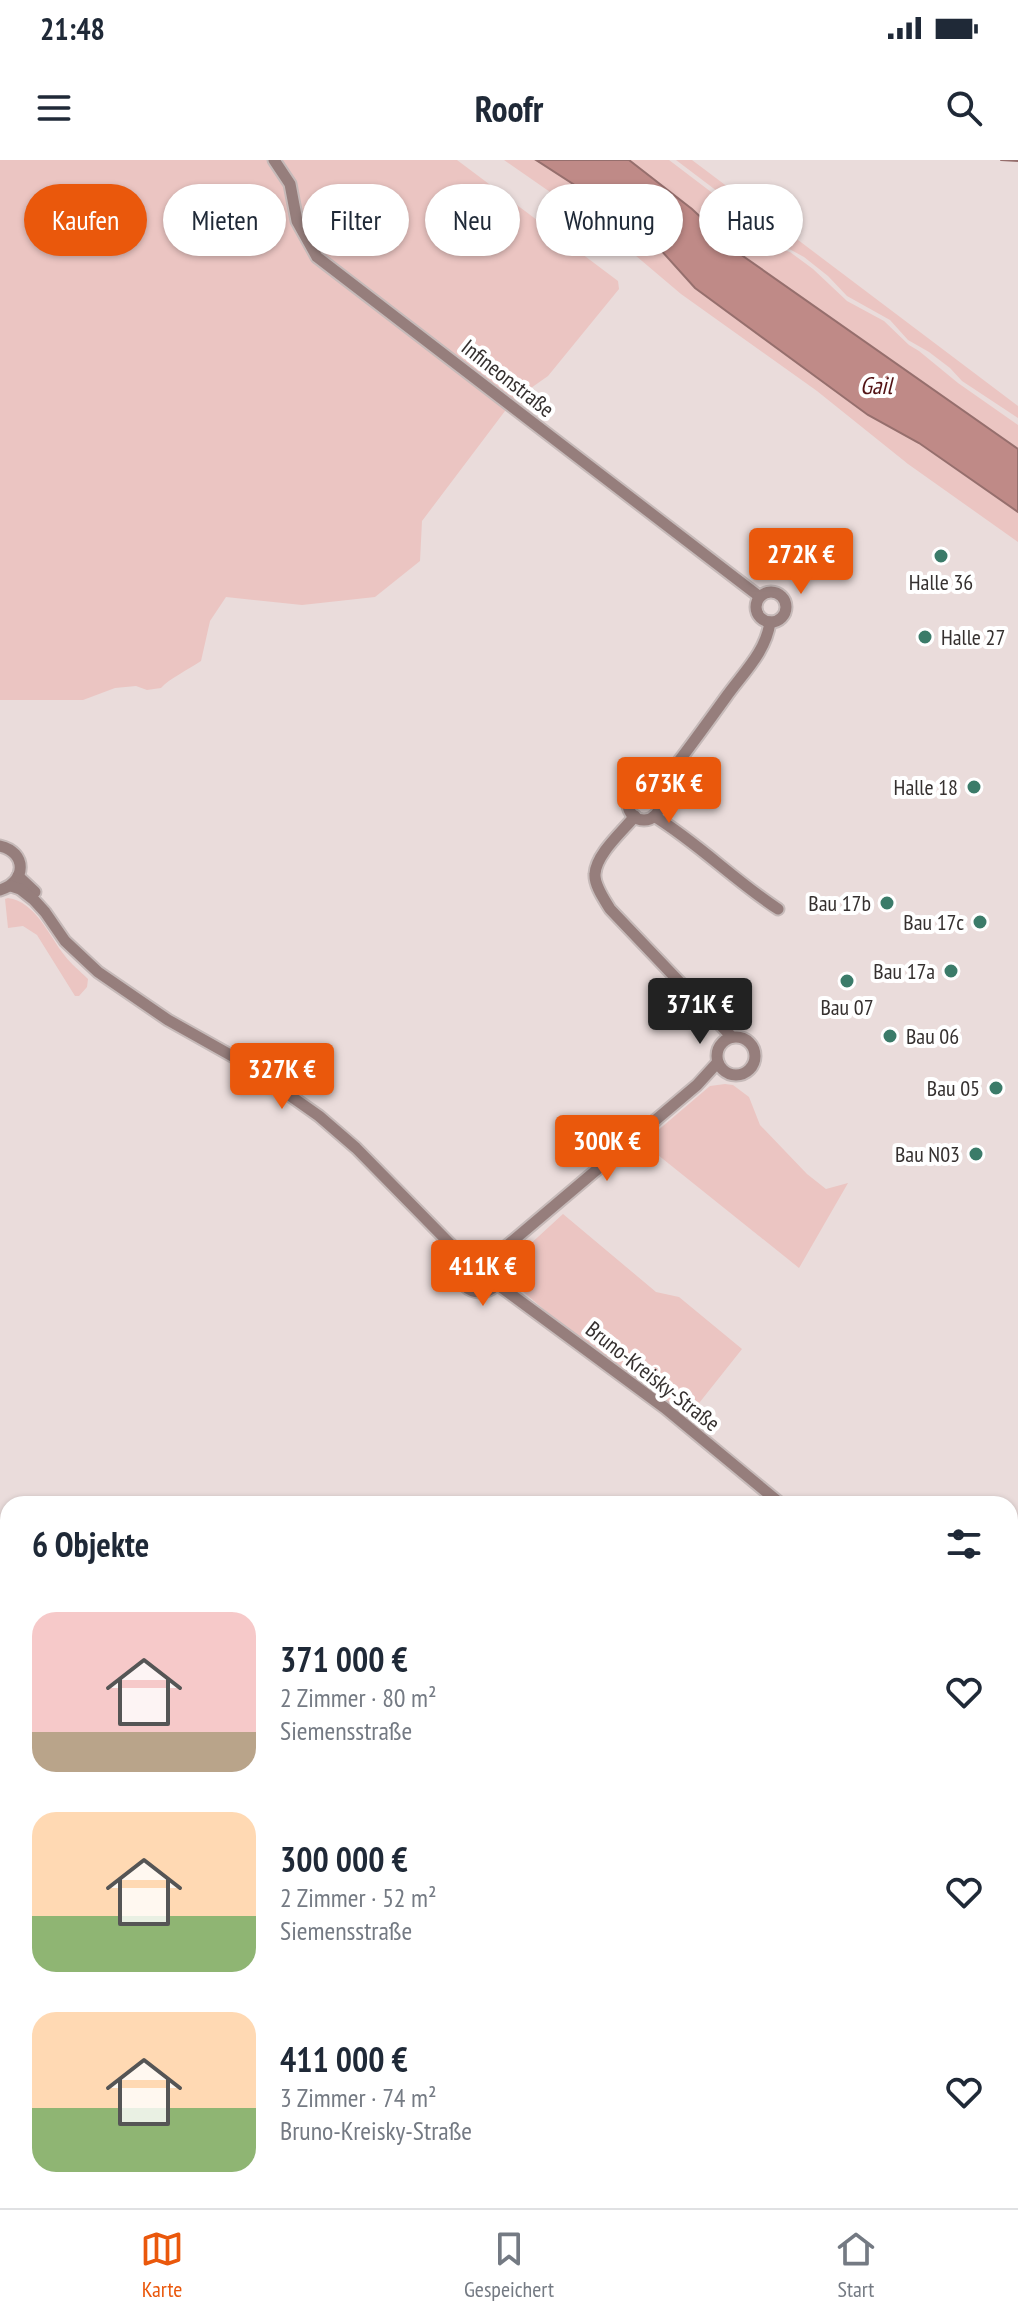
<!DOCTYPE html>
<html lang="de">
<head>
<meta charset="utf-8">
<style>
	:root { --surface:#fff; --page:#f2f2f3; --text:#1f2937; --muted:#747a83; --line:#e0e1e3; --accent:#ea580c }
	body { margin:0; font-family:"PT Sans Narrow",sans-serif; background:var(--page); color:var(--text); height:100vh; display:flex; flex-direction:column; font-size:30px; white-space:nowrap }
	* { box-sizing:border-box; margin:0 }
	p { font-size:26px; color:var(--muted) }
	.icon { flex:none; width:44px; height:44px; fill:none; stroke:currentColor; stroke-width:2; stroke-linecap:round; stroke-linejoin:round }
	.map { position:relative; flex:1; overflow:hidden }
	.drawer { position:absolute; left:0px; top:1336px; width:1018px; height:712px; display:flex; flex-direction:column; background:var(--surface); border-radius:24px 24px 0 0; box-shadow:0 2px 6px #0004 }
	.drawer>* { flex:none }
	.top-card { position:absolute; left:24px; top:24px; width:970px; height:72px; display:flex; gap:16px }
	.price { position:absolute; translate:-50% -68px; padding:0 18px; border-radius:8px; background:var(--accent); color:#fff; font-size:26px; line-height:52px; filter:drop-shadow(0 2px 4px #0008) }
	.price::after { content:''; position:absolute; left:50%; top:48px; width:24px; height:18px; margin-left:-12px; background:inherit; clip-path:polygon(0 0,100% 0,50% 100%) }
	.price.active { background:#222; color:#fff }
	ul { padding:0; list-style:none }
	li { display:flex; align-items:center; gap:24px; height:200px; padding:0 32px }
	li span { display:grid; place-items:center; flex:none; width:224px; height:160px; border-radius:24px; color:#555 }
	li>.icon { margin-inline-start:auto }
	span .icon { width:96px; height:96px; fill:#fffc; stroke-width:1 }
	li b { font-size:34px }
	h2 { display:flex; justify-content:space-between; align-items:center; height:96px; padding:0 32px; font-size:34px }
	.pill { padding:0 28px; border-radius:36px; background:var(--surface); box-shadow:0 2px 6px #0004; font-size:28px; line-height:72px }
	.pill.active { background:var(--accent); color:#fff }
	.status { display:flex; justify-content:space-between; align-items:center; height:56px; padding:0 40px; background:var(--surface); direction:ltr }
	.status svg { height:22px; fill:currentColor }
	header { display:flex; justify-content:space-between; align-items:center; height:104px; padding:0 32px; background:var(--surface); font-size:36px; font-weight:600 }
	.tab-bar { display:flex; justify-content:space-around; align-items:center; height:112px; border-top:2px solid var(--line); background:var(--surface); font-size:22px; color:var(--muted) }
	.tab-bar a { display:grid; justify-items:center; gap:4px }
	.tab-bar .active { color:var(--accent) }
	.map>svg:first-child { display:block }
	.green { fill:#ebc5c2 }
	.water { fill:#bf8a87; stroke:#966f6d; stroke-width:2 }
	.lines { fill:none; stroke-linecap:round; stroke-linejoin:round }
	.stream { stroke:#966f6d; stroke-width:2 }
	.tertiary-casing { stroke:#c6bab9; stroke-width:15 }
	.tertiary { stroke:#967e7c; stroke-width:11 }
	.poi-dot { fill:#3b7b69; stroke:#fff; stroke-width:3 }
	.labels { text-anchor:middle; stroke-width:8; stroke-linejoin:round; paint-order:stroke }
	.street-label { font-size:22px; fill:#35302f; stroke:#fff }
	.poi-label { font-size:22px; fill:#35302f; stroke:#fff; text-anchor:end }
	.water-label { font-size:24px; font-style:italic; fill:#531315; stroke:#fff }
</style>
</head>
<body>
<div class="status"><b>21:48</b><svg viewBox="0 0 49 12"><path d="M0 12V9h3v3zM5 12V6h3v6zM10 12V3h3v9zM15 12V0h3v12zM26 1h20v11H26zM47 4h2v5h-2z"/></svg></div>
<header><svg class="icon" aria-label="menu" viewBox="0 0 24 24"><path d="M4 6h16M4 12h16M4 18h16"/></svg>Roofr<svg class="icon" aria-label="search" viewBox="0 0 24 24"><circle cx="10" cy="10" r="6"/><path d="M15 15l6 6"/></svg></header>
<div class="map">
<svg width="1018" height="2048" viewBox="0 0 1018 2048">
	<rect width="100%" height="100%" fill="#eadcdb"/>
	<g class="green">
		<path d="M0 0H457L618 121 619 129 548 216 521 235 505 251 422 361 420 401 375 437 302 445 226 437 210 461 201 501C188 510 170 518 161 528L147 530 136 526 115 528 83 540H0Z"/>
		<polygon points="504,0 536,0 641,68 695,128 868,255 919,283 1018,352 1018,382 908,304 817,231 681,134 609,73"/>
		<polygon points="629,0 669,0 744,57 764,79 772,86 790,92 813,109 847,141 884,161 909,185 919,191 958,223 1018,265 1018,289 740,94 692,49"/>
		<polygon points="676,0 692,0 1018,246 1018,258 962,221 950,208 929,192 908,180 890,160 847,136 828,116 804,97 769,78 746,53"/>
		<path d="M8 738C36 742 49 776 65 796 71 804 80 811 88 819L87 827 79 836H75L37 775 23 766 8 768 5 739Z"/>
		<polygon points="725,924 733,925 749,937 760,965 807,1014 826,1029 848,1023 799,1108 643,983 710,926"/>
		<polygon points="563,1054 656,1132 679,1137 742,1189 688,1257 548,1153 514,1124 510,1110 514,1099"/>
		<circle cx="479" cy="1110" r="17"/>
		<polygon points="0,1468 8,1476 8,1559 0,1551"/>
		<polygon points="314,2040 580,2040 594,2048 297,2048"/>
	</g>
	<polygon class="water" points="536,0 629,0 692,49 740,94 1018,289 1018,352 919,283 868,255 695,128 641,68"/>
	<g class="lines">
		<polyline class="stream" points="1001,0 1018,1"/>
		<defs>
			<g id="tertiary">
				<polyline points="274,0 290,24 297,61 317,97 760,437"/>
				<circle cx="771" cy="447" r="15"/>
				<circle cx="644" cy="644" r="16"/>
				<path d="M655 632C680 601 703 569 726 537 743 513 766 492 770 462"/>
				<path d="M635 656C623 671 596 694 595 714 594 725 604 739 610 749L732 877"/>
				<path d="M654 656C698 683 735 721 778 749"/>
				<path d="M0 686C27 692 27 722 0 730"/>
				<polyline points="18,716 35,732"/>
				<polyline points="11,726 20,729 34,740 45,752 65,781 98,812 168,860 241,901 319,956 356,988 462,1096"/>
				<circle cx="736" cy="896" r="19"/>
				<circle cx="480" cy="1110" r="22"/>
				<polyline points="496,1095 697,925 718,902"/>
				<polyline points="497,1124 665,1248 781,1344"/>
				<polyline points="1010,1538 1018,1544"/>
			</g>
		</defs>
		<use href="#tertiary" class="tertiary-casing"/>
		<use href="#tertiary" class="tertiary"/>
	</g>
	<g class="poi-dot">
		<circle cx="941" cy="396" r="8"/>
		<circle cx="925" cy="477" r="8"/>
		<circle cx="974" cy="627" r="8"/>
		<circle cx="887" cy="743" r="8"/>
		<circle cx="980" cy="762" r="8"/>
		<circle cx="951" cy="811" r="8"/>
		<circle cx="847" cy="821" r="8"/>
		<circle cx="890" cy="876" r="8"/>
		<circle cx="996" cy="928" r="8"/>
		<circle cx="976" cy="994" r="8"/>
	</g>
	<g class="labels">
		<g class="street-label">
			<text transform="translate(508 218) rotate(38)" y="8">Infineonstraße</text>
			<text transform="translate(653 1216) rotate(38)" y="8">Bruno-Kreisky-Straße</text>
		</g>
		<g class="poi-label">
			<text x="941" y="430" text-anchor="middle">Halle 36</text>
			<text x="941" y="485" text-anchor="start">Halle 27</text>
			<text x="958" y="635">Halle 18</text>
			<text x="871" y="751">Bau 17b</text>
			<text x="964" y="770">Bau 17c</text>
			<text x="935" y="819">Bau 17a</text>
			<text x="847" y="855" text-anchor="middle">Bau 07</text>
			<text x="906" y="884" text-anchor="start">Bau 06</text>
			<text x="980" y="936">Bau 05</text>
			<text x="960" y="1002">Bau N03</text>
		</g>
		<g class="water-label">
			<text x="876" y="234">Gail</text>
		</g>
	</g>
</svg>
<b class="price" style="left:801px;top:436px">272K €</b>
<b class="price" style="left:669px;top:665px">673K €</b>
<b class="price active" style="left:700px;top:886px">371K €</b>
<b class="price" style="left:282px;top:951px">327K €</b>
<b class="price" style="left:607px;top:1023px">300K €</b>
<b class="price" style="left:483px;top:1148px">411K €</b>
<div class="top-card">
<a class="pill active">Kaufen</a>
<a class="pill">Mieten</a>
<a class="pill">Filter</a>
<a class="pill">Neu</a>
<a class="pill">Wohnung</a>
<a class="pill">Haus</a>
</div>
<section class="drawer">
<h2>6 Objekte<svg class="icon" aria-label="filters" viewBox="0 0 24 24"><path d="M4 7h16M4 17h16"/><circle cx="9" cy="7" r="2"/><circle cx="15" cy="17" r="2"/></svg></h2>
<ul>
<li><span style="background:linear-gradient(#f6c9c9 75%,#b9a48a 0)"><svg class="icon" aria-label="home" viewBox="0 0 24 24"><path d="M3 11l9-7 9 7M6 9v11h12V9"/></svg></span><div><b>371 000 €</b><p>2 Zimmer · 80 m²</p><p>Siemensstraße</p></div><svg class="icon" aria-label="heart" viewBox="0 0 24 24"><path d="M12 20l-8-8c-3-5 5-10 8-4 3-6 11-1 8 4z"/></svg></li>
<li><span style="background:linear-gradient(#ffd9b3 65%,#8fb573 0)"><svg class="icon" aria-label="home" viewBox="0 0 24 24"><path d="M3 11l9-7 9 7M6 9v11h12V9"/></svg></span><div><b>300 000 €</b><p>2 Zimmer · 52 m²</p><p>Siemensstraße</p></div><svg class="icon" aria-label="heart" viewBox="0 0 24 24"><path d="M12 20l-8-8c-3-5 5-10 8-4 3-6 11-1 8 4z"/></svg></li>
<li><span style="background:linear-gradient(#ffd9b3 60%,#8fb573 0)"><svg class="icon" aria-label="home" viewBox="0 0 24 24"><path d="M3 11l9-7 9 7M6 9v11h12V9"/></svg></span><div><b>411 000 €</b><p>3 Zimmer · 74 m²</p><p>Bruno-Kreisky-Straße</p></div><svg class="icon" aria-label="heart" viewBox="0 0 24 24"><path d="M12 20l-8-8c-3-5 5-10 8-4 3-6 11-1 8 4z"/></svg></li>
</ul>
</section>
</div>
<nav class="tab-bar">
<a class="active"><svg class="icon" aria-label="map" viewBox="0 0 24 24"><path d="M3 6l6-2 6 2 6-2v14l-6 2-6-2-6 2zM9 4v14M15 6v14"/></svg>Karte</a>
<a><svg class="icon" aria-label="saved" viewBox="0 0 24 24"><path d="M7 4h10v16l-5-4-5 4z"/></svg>Gespeichert</a>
<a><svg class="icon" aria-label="home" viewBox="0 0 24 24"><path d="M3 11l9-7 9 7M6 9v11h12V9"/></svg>Start</a>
</nav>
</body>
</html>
